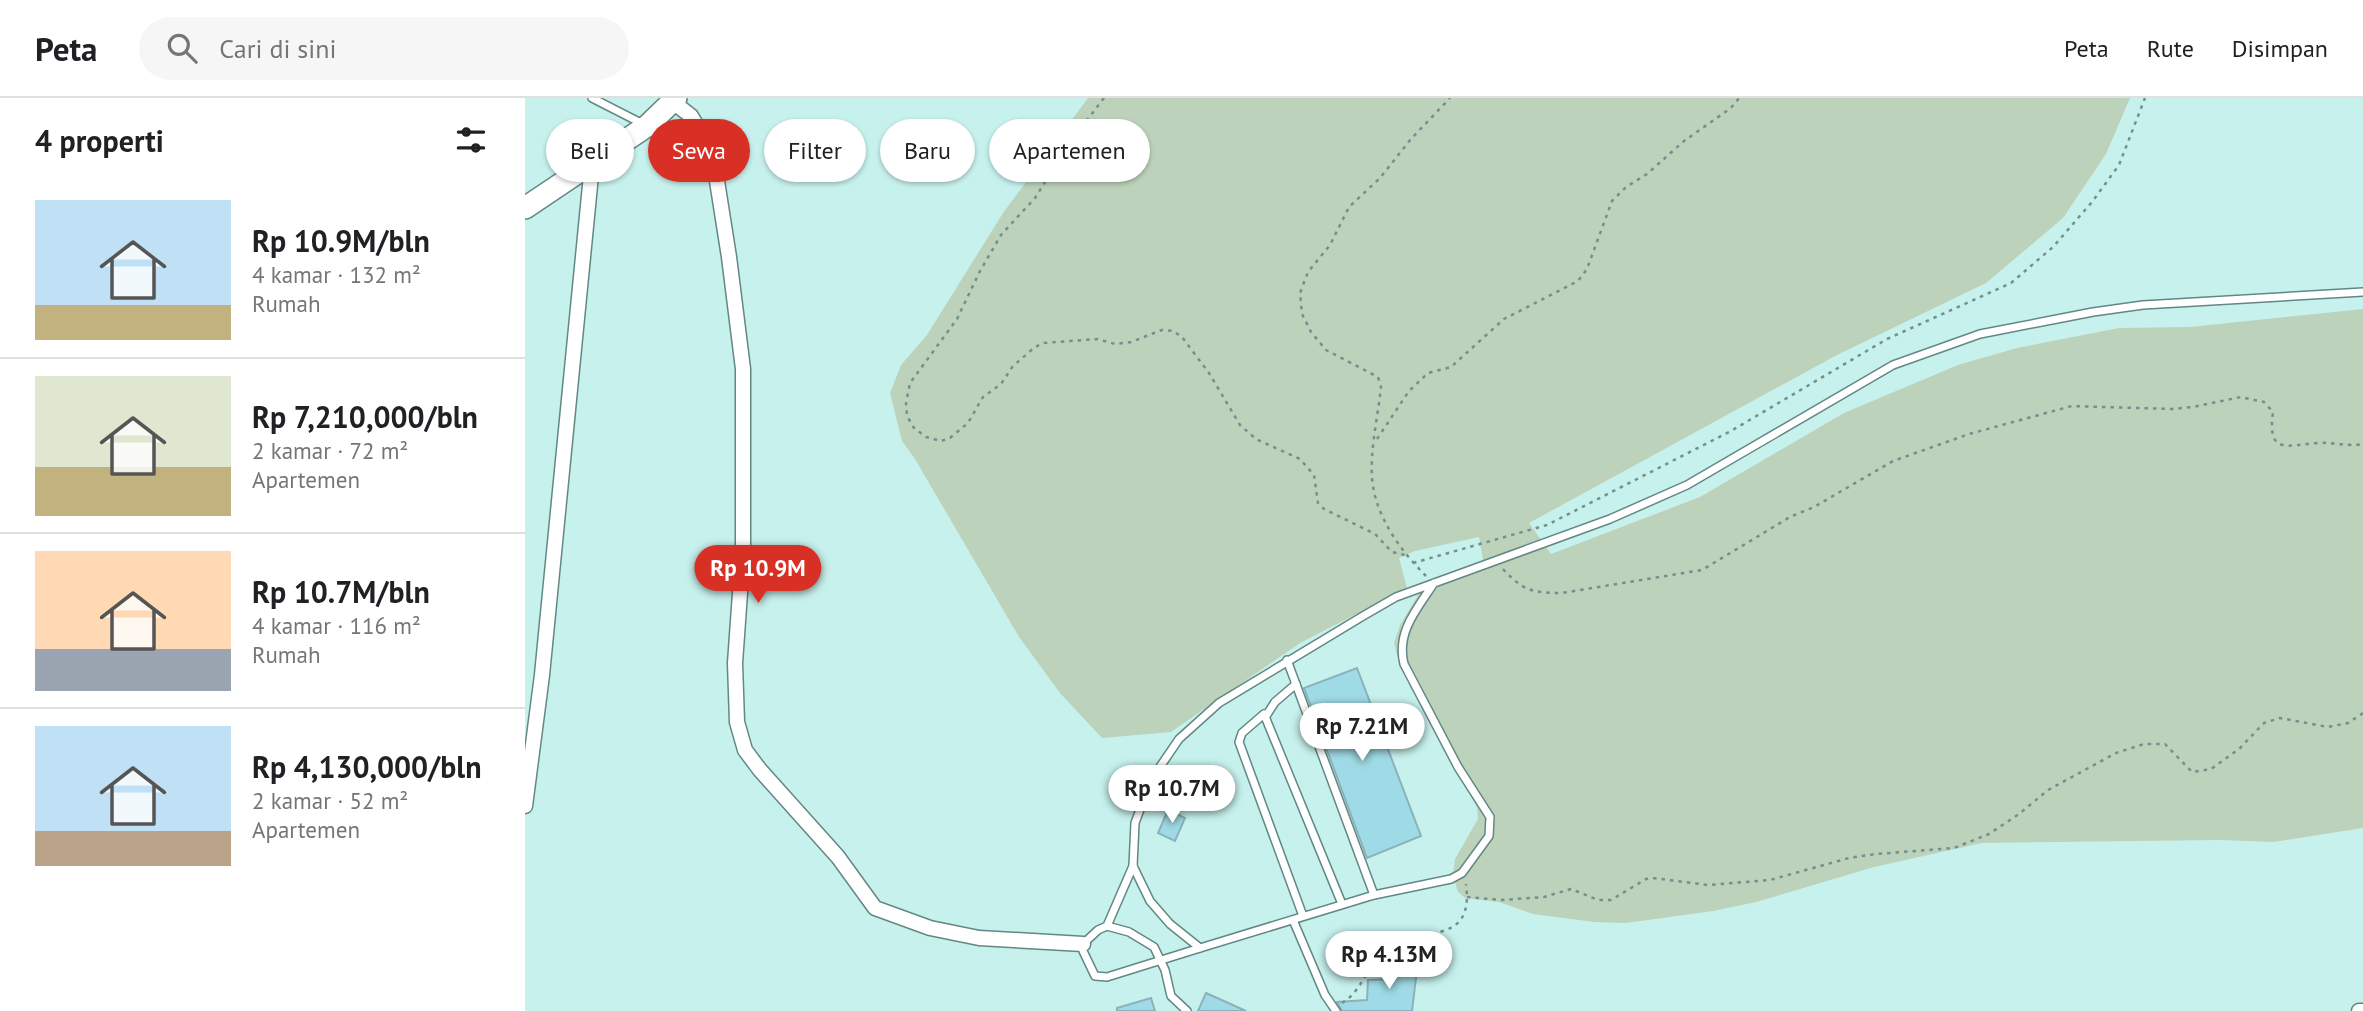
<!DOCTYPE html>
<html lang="id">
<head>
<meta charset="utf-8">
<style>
	:root { --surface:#fff; --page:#f6f6f6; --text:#202124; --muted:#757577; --line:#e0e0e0; --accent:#d93025 }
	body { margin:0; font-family:"PT Sans",sans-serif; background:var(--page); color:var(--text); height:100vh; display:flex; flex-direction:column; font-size:26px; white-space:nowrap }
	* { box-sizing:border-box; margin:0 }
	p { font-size:23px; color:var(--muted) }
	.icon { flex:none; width:38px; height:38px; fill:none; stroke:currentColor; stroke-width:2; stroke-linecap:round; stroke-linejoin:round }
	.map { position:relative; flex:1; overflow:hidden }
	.drawer { display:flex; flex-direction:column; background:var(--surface); width:525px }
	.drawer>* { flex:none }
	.guide { position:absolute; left:21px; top:21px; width:665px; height:63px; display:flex; gap:14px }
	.price { position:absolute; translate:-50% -60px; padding:0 16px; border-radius:24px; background:#fff; color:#222; font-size:23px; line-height:46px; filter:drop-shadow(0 2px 4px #0008) }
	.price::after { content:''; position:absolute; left:50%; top:42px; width:21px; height:16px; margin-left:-10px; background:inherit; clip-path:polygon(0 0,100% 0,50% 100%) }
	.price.on { background:var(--accent); color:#fff }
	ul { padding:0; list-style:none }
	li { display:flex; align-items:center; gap:21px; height:175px; padding:0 35px }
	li+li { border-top:2px solid var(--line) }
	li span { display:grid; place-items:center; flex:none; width:196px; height:140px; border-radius:0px; color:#555 }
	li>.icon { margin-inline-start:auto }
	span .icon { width:84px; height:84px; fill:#fffc; stroke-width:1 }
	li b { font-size:30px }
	h2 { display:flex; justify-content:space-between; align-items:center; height:84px; padding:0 35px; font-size:30px }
	.pill { padding:0 24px; border-radius:32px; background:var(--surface); box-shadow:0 2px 5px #0004; font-size:24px; line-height:63px }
	.pill.on { background:var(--accent); color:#fff }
	header { display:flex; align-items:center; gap:42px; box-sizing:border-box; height:98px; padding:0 35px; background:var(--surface); border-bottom:2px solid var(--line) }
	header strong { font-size:33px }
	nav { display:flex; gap:38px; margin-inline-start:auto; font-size:24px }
	.search { width:490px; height:63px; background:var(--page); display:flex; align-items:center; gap:18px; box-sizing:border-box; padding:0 24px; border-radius:38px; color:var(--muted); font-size:26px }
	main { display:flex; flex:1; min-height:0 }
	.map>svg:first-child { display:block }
	.green { fill:#bdd2bb }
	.building { fill:#9fdbe6; stroke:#8bb2ba; stroke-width:2 }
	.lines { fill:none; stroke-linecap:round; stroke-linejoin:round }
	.service-casing { stroke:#628884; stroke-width:10 }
	.minor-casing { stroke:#628884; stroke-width:17 }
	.secondary-casing { stroke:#628884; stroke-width:24 }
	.path { stroke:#73908d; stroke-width:2.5; stroke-dasharray:3.5 5; stroke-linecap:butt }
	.service { stroke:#fff; stroke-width:7 }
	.minor { stroke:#fff; stroke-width:14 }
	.secondary { stroke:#fff; stroke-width:21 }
</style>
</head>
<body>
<header>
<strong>Peta</strong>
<div class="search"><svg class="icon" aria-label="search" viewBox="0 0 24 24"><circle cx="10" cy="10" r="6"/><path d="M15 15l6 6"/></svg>Cari di sini</div>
<nav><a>Peta</a><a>Rute</a><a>Disimpan</a></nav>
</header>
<main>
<section class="drawer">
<h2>4 properti<svg class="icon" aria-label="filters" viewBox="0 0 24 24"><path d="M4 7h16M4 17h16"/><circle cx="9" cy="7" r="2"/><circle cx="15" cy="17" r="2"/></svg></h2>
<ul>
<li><span style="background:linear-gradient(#bfe0f5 75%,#c2b280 0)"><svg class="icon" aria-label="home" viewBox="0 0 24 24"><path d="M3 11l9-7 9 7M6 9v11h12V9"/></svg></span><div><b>Rp 10.9M/bln</b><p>4 kamar · 132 m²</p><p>Rumah</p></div></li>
<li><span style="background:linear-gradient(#dfe7d0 65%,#c2b280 0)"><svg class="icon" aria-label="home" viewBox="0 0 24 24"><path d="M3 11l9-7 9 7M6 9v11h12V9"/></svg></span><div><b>Rp 7,210,000/bln</b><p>2 kamar · 72 m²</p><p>Apartemen</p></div></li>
<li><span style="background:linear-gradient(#ffd9b3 70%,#9aa5b1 0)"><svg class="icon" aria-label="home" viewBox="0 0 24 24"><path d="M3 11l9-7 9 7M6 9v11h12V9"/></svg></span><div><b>Rp 10.7M/bln</b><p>4 kamar · 116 m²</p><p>Rumah</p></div></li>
<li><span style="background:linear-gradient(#bfe0f5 75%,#b9a48a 0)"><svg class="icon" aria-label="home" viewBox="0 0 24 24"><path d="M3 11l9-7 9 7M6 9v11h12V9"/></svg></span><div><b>Rp 4,130,000/bln</b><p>2 kamar · 52 m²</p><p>Apartemen</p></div></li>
</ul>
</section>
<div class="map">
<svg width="1838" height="913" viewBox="0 0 1838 913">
	<rect width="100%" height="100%" fill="#c7f1ed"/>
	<polygon class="green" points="563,0 1605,0 1581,56 1538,120 1461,185 1312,257 1004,425 1026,456 1175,399 1319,315 1433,267 1492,250 1594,230 1665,229 1838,211 1838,730 1749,744 1695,742 1457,745 1349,769 1231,804 1188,813 1101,825 1069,824 1008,816 974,804 940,800 933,794 928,777 930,761 953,721 952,709 922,657 901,610 887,593 872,557 869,545 875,527 899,487 914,478 959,467 954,439 890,453 874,460 882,490 775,545 646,634 577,640 535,595 494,539 390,361 377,343 365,295 376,267 402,237 478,115"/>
	<g class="building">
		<polygon points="832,570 896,738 842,760 779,590"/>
		<polygon points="643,712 660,720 650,743 633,735"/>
		<polygon points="871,858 893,863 887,913 817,913 812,904 842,902 843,882 869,881"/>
		<polygon points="681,895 721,913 673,913"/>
		<polygon points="626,900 630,913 592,913 592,910"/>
	</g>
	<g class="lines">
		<defs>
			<g id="service">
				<polyline points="67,0 118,26"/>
				<path d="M909 485C892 511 871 534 879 566L933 669 965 719 964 738 937 775 926 781 849 797 675 850 645 826 625 803 608 768 610 725 626 682 654 641 694 605 838 518 871 499 1085 421 1162 387 1368 267 1455 236 1568 214 1618 207 1838 194"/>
				<polyline points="762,562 849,797"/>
				<polyline points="741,618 750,604 771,586"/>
				<polyline points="608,768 582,828 573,832 558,846 558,853 570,878 582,879 675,850"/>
				<polyline points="778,818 714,644 717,635 739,616 817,806"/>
				<polyline points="768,822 800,897 811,913"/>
				<polyline points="582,828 604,834 629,849 640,872 646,898 662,913"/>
			</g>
			<g id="minor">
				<polyline points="148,4 166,18 181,43 189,64 204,159 218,271 218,453 210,565 212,624 220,652 235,672 313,759 350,810 405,830 454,840 558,846"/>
				<polyline points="0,708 17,577 67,67"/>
				<polyline points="1834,913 1838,913"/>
			</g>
			<polyline id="secondary" points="0,110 122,28 151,0"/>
		</defs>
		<use href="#service" class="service-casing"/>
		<use href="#minor" class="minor-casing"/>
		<use href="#secondary" class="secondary-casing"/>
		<g class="path">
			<polyline points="579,0 546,43 510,100 476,137 455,173 432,221 385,285 381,305 382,318 389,330 401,339 416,343 425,340 443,325 458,299 476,286 488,268 510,249 519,245 572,241 590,246 606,244 637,232 648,233 657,239 684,275 715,327 731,341 775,361 789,377 793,405 799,411 850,436 867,454 880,457"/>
			<polyline points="852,341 884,293 903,275 926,269 979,221 1053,183 1062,171 1087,103 1101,89 1122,76 1159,43 1206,10 1214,0"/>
			<polyline points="888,465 1022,427 1206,333 1362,241 1486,185 1528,149 1567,104 1594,67 1620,0"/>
			<path d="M978 471C998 493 1008 495 1037 495L1177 472 1265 419 1289 409 1368 363 1444 336 1547 308 1647 311 1668 309 1716 299 1739 304 1748 314C1742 358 1762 347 1793 345 1809 344 1822 349 1838 346"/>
			<path d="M901 478C875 452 850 418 847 380 845 351 853 318 856 289L853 279 801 252 786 234 777 216 775 195 783 174 805 147 824 109 855 80 886 41 925 0"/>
			<polyline points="942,799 976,802 1019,799 1046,791 1073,802 1086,802 1121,781 1128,780 1183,787 1245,782 1324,760 1351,756 1429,750 1464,736 1494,716 1523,692 1591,655 1619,646 1640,646 1667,674 1686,671 1714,651 1739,625 1755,620 1803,629 1823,625 1838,615"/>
			<path d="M817 905C837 893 841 870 857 855 890 824 950 853 941 786"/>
		</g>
		<use href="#service" class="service"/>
		<use href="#minor" class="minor"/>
		<use href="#secondary" class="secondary"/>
	</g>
</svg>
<b class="price on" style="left:233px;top:507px">Rp 10.9M</b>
<b class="price" style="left:837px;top:665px">Rp 7.21M</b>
<b class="price" style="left:647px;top:727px">Rp 10.7M</b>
<b class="price" style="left:864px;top:893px">Rp 4.13M</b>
<div class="guide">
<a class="pill">Beli</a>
<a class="pill on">Sewa</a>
<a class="pill">Filter</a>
<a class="pill">Baru</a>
<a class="pill">Apartemen</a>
</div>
</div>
</main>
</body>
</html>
